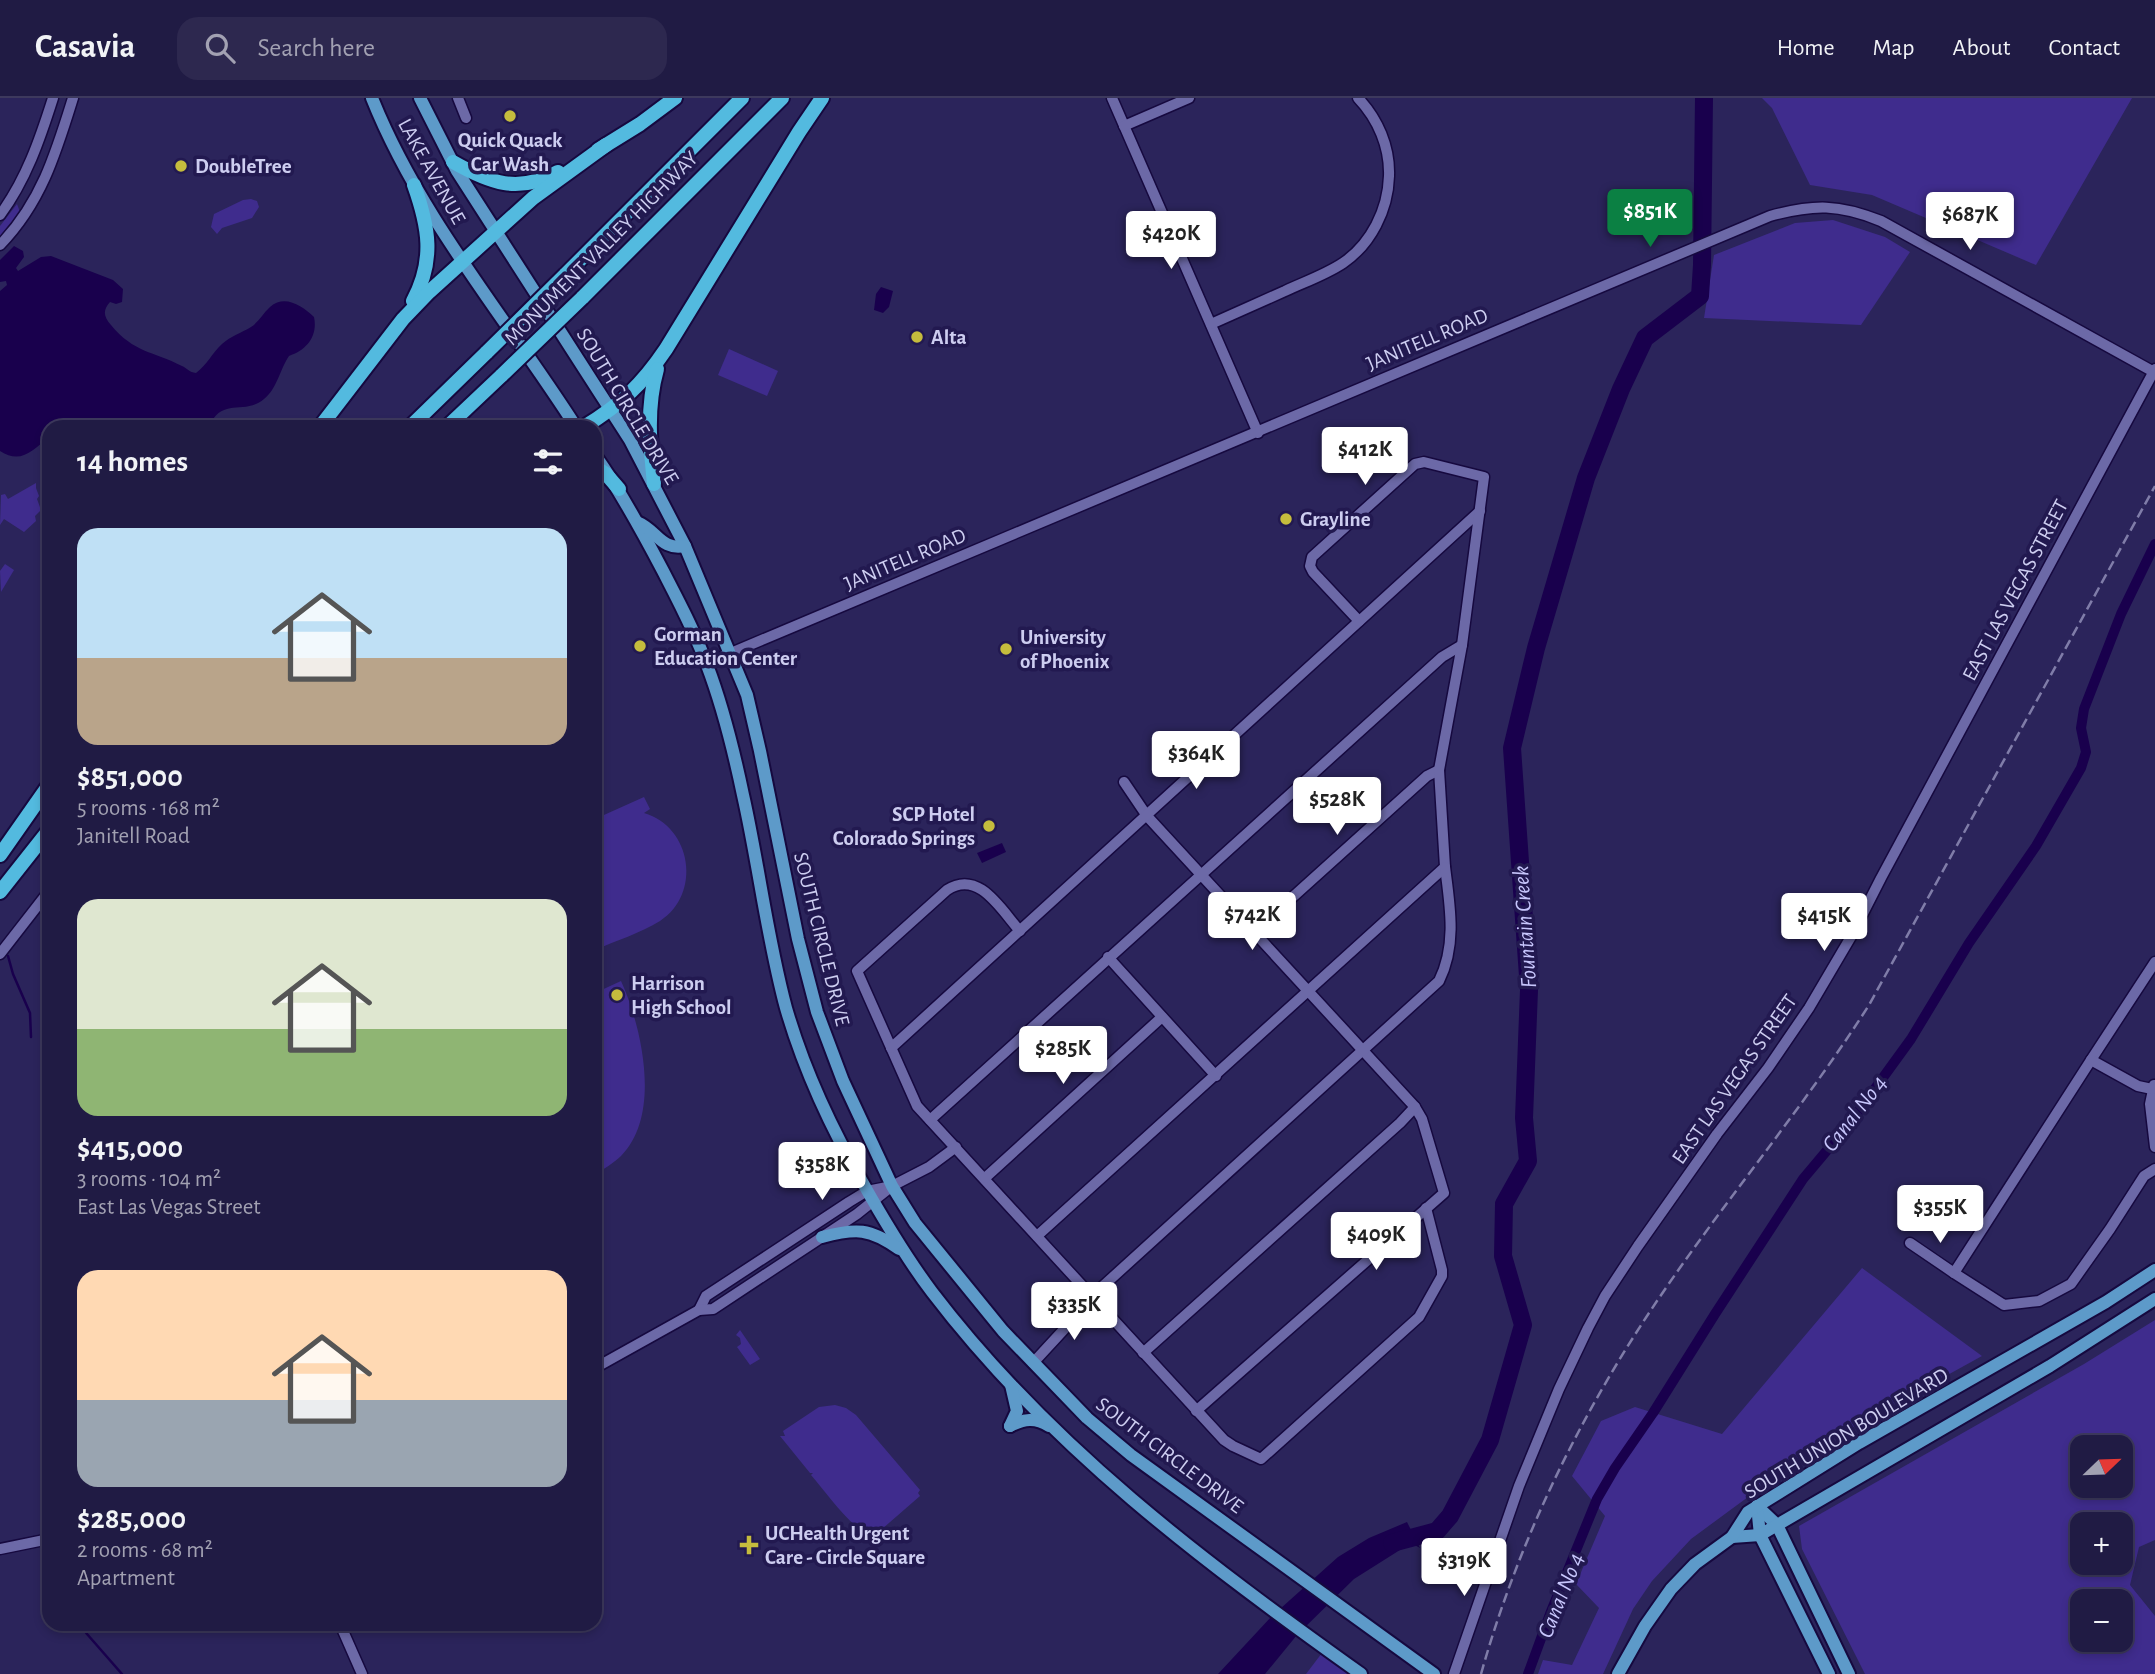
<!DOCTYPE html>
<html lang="en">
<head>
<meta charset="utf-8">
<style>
	:root { --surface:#201b44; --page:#2d284f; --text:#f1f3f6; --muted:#a2a1b2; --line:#3d395d; --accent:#0b8043 }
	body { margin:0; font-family:"Alegreya Sans",sans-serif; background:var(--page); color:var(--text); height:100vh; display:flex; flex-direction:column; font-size:26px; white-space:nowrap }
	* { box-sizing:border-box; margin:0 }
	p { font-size:23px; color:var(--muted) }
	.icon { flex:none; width:38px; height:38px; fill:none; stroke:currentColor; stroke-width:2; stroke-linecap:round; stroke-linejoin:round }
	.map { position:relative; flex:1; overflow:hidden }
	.details { position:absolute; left:42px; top:322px; width:560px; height:1211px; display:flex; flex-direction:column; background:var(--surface); border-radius:21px; box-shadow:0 4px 10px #0003,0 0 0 2px var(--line) }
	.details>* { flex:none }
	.needle { width:46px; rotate:67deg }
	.fabs { position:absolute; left:2070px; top:1337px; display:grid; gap:14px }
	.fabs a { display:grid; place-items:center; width:63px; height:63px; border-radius:14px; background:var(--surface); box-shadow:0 4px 10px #0003,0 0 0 2px var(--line); font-size:35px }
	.price { position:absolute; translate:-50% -60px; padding:0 16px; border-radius:7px; background:#fff; color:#222; font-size:23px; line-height:46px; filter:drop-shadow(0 2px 4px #0008) }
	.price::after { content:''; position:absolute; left:50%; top:42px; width:21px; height:16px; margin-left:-10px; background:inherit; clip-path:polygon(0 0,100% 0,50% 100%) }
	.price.on { background:var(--accent); color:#fff }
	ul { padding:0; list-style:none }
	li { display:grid; align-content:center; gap:14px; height:371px; padding:0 35px }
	li span { display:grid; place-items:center; height:217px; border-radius:21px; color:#555 }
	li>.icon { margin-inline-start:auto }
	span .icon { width:126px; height:126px; fill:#fffc; stroke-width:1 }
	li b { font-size:30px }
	h2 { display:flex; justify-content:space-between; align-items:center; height:84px; padding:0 35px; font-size:30px }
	header { display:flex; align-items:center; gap:42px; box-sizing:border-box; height:98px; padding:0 35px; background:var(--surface); border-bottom:2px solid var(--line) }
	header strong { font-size:33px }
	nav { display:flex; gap:38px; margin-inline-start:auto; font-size:24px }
	.search { width:490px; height:63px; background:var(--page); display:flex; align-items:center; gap:18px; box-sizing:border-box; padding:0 24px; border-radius:21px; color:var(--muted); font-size:26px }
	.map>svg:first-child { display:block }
	.green { fill:#3f2c8d; fill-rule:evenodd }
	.water { fill:#19004d }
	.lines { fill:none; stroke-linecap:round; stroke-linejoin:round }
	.stream { stroke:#19004d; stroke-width:2.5 }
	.canal { stroke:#19004d; stroke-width:10 }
	.river { stroke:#19004d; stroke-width:18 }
	.minor-casing { stroke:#16093f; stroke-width:13 }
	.major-casing { stroke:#16093f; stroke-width:16 }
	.highway-casing { stroke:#16093f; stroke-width:18 }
	.minor { stroke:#6c69a7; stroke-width:10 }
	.major { stroke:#5d9ac9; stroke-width:12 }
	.highway { stroke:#53badf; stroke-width:14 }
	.rail { stroke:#807da9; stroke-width:2.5; stroke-dasharray:10 5; stroke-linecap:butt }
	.highway-bridge-casing { stroke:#16093f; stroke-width:18; stroke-linecap:butt }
	.highway-bridge { stroke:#53badf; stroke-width:14 }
	.poi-dot { fill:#c5bc3d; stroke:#221950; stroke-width:2.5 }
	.labels { text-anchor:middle; stroke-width:7; stroke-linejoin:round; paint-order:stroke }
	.poi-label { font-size:21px; font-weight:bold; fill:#cdcdf0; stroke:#221950; text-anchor:start }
	.street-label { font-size:21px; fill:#cdcdf0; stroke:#221950 }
	.water-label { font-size:23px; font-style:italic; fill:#c7c6fc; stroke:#221950 }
</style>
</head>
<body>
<header>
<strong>Casavia</strong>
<div class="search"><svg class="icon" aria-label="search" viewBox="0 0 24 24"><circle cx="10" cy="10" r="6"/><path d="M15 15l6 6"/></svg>Search here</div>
<nav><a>Home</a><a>Map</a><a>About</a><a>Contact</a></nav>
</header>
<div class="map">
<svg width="2155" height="1576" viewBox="0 0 2155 1576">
	<rect width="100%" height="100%" fill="#2b245b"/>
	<g class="green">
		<polygon points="1762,0 2132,0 2036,167 1872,97 1810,87 1772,10"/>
		<polygon points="251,101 257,103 259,109 252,120 222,130 217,136 211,129 214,116 243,102"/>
		<polygon points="17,106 20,114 0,139 0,128"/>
		<polygon points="1833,122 1885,139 1910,154 1861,227 1704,220 1714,157 1795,125"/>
		<polygon points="729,251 778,273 767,298 718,277"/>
		<polygon points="36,385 36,390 39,398 37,401 41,412 35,418 36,423 24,434 4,421 0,427 1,397 5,396 8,401"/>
		<polygon points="5,466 14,472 1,494 0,473"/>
		<path d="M644 699 650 711 644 715C692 729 702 796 660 823 641 835 615 843 595 852V721Z"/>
		<path d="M621 883C642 929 662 1017 621 1058 614 1065 603 1071 595 1077V895Z"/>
		<polygon points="1862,1170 1982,1258 1770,1375 1748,1399 1691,1441 1652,1483 1633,1511 1603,1576 1538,1576 1543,1562 1572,1567 1599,1510 1576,1486 1605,1418 1572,1378 1601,1323 1635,1309 1722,1336"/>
		<path d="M2155 1222V1442L2139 1449 2130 1487 2155 1518V1576H1865L1802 1451 1799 1428 2084 1266ZM2082 1349H2121V1388H2082ZM2082 1426H2121V1465H2082ZM2082 1503H2121V1542H2082Z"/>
		<polygon points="740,1232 760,1261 750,1267 737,1249 741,1246 740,1240 736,1237"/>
		<path d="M835 1307 846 1310 856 1317 920 1392 918 1395 920 1398 874 1438C851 1432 827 1395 811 1377L813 1375H810L780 1338H785L783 1333 819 1309Z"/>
		<polygon points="1325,1551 1363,1576 1306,1576"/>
	</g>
	<g class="water">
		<path d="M14 148 23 153 24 159 16 170 18 173 41 159 51 158 113 182 123 191 122 204 116 206 110 204C103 212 103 218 111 227 134 255 153 253 182 268 188 271 189 274 196 275 207 267 212 255 222 246 231 238 241 235 251 229 259 224 263 215 270 209 285 196 302 208 314 219 318 238 307 252 289 258 280 271 277 291 264 301 244 318 222 298 209 329H88C78 320 71 320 60 329H49V339C33 352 21 367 0 353V193L7 187 6 183 0 184V162Z"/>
		<polygon points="881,189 893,193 889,209 883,215 874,212 876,196"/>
		<polygon points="1002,745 1006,754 982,765 977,755"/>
		<polygon points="1407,1424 1420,1450 1411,1445 1354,1481 1297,1537 1265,1576 1218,1576 1271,1519 1338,1459 1369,1440"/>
	</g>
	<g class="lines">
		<g class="stream">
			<polyline points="8,858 13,876 30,915 31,939"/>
			<polyline points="80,1526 87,1536 122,1576"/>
		</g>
		<polyline class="canal" points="1528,1576 1550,1516 1597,1401 1615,1370 1653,1315 1715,1216 1803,1081 1850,1025 1911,941 1969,845 2036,748 2081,670 2086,654 2081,630 2084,611 2121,516 2155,446"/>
		<polyline class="river" points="1392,1445 1437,1433 1450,1418 1490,1342 1523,1227 1503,1158 1504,1106 1528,1063 1524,1020 1529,892 1512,650 1536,550 1586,380 1621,291 1645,240 1700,198 1702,167 1704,0"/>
		<defs>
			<g id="minor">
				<polyline points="458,0 466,20"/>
				<polyline points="1112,0 1258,335"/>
				<polyline points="1124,28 1189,0"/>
				<path d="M0 117C26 82 40 41 53 0"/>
				<path d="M0 147C41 105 56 55 73 0"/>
				<path d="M1211 226C1236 215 1260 204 1285 193 1304 184 1325 177 1343 165 1371 146 1388 112 1389 78 1390 49 1378 21 1358 0"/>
				<path d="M707 565C1062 419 1415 267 1770 118 1814 106 1839 106 1881 123L2154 274"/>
				<polyline points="1124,684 1147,718 1415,1009 1422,1021 1444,1095 1196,1313"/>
				<path d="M1020 833C1001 812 979 771 947 792L857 873 917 1008 1224 1342 1233 1348 1261 1361 1419 1219 1442 1178V1172L1426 1110"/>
				<polyline points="1254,834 1427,678 1439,672"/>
				<polyline points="0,856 49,793"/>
				<polyline points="1108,859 1216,978"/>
				<polyline points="891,950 1480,413"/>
				<polyline points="2091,962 2155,864"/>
				<polyline points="2154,987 2150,1006 2155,1049"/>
				<polyline points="2152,991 2138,988 2091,962 1954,1175 2004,1207 2039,1203 2071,1186 2110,1131 2144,1078 2155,1071"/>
				<polyline points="930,1022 1442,559 1462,547"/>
				<polyline points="985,1080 1162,919"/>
				<polyline points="1037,1138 1445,769 1439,672 1462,547 1484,379 1424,364 1415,366 1312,459 1310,468 1313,474 1359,523"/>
				<polyline points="1910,1145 1954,1175"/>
				<path d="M1092 1198 1439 883C1457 847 1450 808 1445 769"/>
				<polyline points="699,1212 706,1198 849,1104 867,1093 892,1088 929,1069 956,1049"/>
				<polyline points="1143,1255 1400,1025 1415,1009"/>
				<polyline points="1033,1265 1069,1226 1096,1203"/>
				<polyline points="595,1270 699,1212 713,1211 857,1116 892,1088"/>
				<polyline points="0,1451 49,1441"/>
				<polyline points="340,1526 362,1576"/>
				<polyline points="1454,1576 1519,1388 1559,1291 1588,1230 1605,1198 1638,1148 1717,1036 1768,970 1809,910 1852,837 1881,780 2155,271"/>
			</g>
			<g id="major">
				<path d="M372 0C420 120 507 221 576 329"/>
				<polyline points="420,0 457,73 630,342 685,448 747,597 760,653 798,841 817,914 843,983 892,1088 915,1125 1003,1233 1087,1320 1131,1357 1434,1576"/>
				<path d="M595 357C621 394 642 433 663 473 679 504 695 534 707 567 723 609 734 654 743 697 759 768 767 840 786 910 804 972 832 1032 864 1087 885 1124 907 1161 932 1194 1051 1350 1203 1463 1361 1576"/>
				<path d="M637 424C657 432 661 453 685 448"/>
				<path d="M822 1139C856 1130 870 1130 899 1151"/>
				<path d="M1010 1328C1024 1321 1035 1319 1049 1328"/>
				<polyline points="1010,1328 1017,1313 1011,1287"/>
				<polyline points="1757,1408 1777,1427 1849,1576"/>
				<polyline points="1757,1408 1760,1437 1829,1576"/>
				<polyline points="1732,1439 1760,1437 2050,1268 2155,1201"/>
				<polyline points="1618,1576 1645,1528 1671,1491 1695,1466 1732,1439 1748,1414 1859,1345 2106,1204 2155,1172"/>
			</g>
			<g id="highway">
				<polyline points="598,52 640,26 675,0"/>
				<path d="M453 64C490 85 518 96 558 74"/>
				<polyline points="565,177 742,0"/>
				<polyline points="582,200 782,0"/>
				<path d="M413 203C435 162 429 129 414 87"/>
				<polyline points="320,329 403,221 429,194 533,100 606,47"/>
				<polyline points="410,329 487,254"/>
				<polyline points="447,329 502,277"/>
				<path d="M584 329C621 306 641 288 666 251L799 34 822 0"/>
				<polyline points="595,369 606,376 619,391"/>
				<path d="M654 386C650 347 646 310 657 271"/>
				<polyline points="0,757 49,687"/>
				<polyline points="0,794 49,732"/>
			</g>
		</defs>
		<use href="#minor" class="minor-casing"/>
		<use href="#major" class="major-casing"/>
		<use href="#highway" class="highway-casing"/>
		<use href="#minor" class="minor"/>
		<use href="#major" class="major"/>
		<use href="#highway" class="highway"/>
		<path class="rail" d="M1481 1576C1515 1455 1569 1340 1636 1235 1708 1122 1797 1020 1869 907L2155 388"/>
		<defs>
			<g id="highway-bridge">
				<polyline points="487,254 565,177"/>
				<polyline points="502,277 582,200"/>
			</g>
		</defs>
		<use href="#highway-bridge" class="highway-bridge-casing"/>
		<use href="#highway-bridge" class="highway-bridge"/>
	</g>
	<g class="poi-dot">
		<circle cx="510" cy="18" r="7"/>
		<circle cx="181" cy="68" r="7"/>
		<circle cx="917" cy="239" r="7"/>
		<circle cx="1286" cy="421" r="7"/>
		<circle cx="640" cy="548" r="7"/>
		<circle cx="1006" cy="551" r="7"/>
		<circle cx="989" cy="728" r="7"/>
		<circle cx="617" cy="897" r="7"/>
		<path d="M745.5 1436.5h7v7h7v7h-7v7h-7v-7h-7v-7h7z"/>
	</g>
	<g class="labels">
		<g class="poi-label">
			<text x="510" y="49" text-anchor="middle">Quick Quack<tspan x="510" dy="24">Car Wash</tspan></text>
			<text x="195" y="75">DoubleTree</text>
			<text x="931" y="246">Alta</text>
			<text x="1300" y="428">Grayline</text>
			<text x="654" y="543">Gorman<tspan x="654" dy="24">Education Center</tspan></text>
			<text x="1020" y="546">University<tspan x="1020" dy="24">of Phoenix</tspan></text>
			<text x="975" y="723" text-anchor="end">SCP Hotel<tspan x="975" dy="24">Colorado Springs</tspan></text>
			<text x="631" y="892">Harrison<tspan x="631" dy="24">High School</tspan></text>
			<text x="765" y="1442">UCHealth Urgent<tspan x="765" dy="24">Care - Circle Square</tspan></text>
		</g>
		<g class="street-label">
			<text transform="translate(432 73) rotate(61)" y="7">LAKE AVENUE</text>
			<text transform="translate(601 150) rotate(-45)" y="7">MONUMENT VALLEY HIGHWAY</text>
			<text transform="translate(1427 241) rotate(-23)" y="7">JANITELL ROAD</text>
			<text transform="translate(628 308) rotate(59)" y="7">SOUTH CIRCLE DRIVE</text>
			<text transform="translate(905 461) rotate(-23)" y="7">JANITELL ROAD</text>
			<text transform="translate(2015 492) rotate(-62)" y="7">EAST LAS VEGAS STREET</text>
			<text transform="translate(822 841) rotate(76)" y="7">SOUTH CIRCLE DRIVE</text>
			<text transform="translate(1734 981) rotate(-55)" y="7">EAST LAS VEGAS STREET</text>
			<text transform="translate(1846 1335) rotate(-31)" y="7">SOUTH UNION BOULEVARD</text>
			<text transform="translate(1170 1357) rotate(37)" y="7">SOUTH CIRCLE DRIVE</text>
		</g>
		<g class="water-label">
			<text transform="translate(1524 829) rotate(-94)" y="8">Fountain Creek</text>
			<text transform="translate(1854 1015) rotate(-52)" y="8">Canal No 4</text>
			<text transform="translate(1560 1497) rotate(-68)" y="8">Canal No 4</text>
		</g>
	</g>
</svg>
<div class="fabs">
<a><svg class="needle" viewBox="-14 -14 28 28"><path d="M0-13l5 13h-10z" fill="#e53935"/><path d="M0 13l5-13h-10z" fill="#a2a1b2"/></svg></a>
<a>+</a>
<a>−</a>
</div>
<b class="price on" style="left:1650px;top:151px">$851K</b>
<b class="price" style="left:1970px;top:154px">$687K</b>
<b class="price" style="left:1171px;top:173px">$420K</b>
<b class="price" style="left:1365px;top:389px">$412K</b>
<b class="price" style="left:1196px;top:693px">$364K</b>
<b class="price" style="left:1337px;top:739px">$528K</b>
<b class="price" style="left:1252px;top:854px">$742K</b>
<b class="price" style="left:1824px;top:855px">$415K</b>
<b class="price" style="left:1063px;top:988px">$285K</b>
<b class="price" style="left:822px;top:1104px">$358K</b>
<b class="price" style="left:1940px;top:1147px">$355K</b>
<b class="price" style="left:1376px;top:1174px">$409K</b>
<b class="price" style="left:1074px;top:1244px">$335K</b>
<b class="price" style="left:1464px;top:1500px">$319K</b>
<section class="details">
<h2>14 homes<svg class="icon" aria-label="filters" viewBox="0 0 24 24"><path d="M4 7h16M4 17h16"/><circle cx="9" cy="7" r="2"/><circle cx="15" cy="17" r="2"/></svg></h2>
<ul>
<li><span style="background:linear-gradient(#bfe0f5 60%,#b9a48a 0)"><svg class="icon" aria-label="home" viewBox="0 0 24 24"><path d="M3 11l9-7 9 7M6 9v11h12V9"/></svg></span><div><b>$851,000</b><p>5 rooms · 168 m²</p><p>Janitell Road</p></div></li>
<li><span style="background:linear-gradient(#dfe7d0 60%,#8fb573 0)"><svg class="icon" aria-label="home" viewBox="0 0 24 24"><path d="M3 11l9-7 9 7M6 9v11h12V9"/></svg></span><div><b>$415,000</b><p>3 rooms · 104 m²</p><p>East Las Vegas Street</p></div></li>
<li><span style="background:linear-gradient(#ffd9b3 60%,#9aa5b1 0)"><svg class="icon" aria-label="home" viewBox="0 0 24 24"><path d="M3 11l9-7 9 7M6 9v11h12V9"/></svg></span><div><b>$285,000</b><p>2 rooms · 68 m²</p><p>Apartment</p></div></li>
</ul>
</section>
</div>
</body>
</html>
